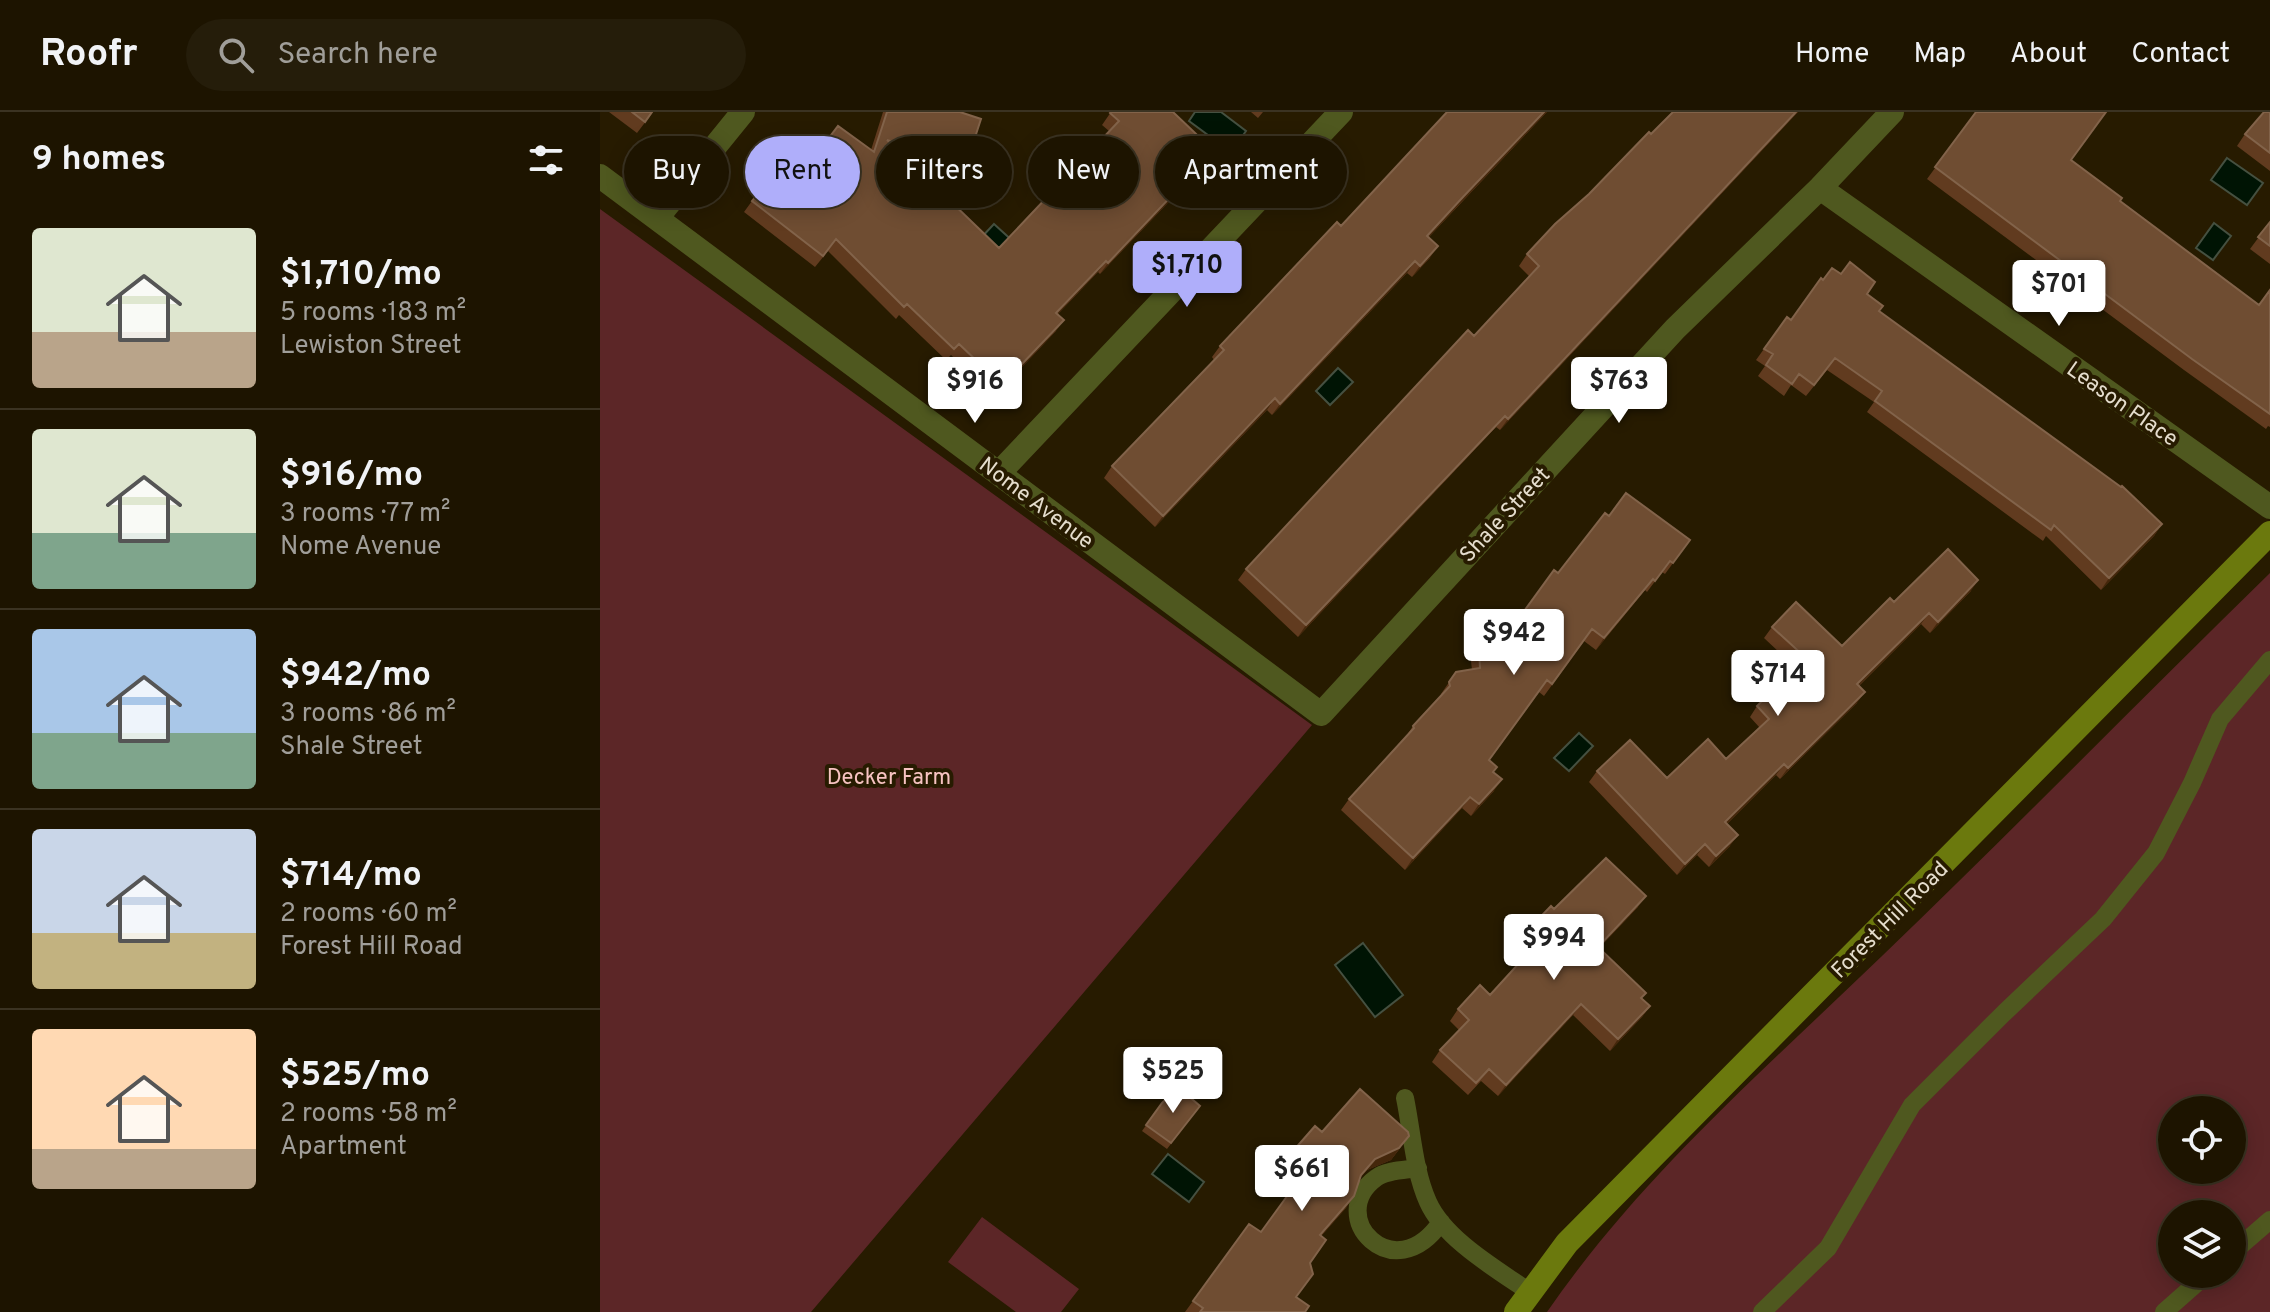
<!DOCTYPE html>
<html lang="en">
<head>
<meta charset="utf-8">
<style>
	body { margin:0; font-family:Overpass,sans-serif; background:#251d0a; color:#f1f3f6; height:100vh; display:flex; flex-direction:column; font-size:30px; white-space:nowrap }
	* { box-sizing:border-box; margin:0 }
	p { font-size:26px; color:#a09e99 }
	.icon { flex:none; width:44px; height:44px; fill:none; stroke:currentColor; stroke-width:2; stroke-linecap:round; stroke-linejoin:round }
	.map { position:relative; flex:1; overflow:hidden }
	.side { display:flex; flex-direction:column; background:#1d1400; width:600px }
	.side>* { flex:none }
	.guide { position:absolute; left:24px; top:24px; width:760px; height:72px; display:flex; gap:16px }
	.buttons { position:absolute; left:1558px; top:984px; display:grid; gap:16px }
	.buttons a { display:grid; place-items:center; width:88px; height:88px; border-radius:50%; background:#1d1400; box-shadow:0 4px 20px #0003,0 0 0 2px #3b3322; font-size:40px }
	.price { position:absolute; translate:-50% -68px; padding:0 18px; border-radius:8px; background:#fff; color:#222; font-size:26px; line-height:52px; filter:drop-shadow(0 2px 4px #0008) }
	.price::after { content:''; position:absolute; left:50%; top:48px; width:24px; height:18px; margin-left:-12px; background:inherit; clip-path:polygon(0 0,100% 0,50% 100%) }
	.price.current { background:#afaefa; color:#111 }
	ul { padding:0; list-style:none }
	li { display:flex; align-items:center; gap:24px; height:200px; padding:0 32px }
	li+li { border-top:2px solid #3b3322 }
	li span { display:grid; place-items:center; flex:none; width:224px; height:160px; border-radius:8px; color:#555 }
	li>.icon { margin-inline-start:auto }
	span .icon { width:96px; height:96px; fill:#fffc; stroke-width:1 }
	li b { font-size:34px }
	h2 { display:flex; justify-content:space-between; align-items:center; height:96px; padding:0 32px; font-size:34px }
	.tag { padding:0 28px; border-radius:36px; background:#1d1400; box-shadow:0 4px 20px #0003,0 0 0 2px #3b3322; font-size:28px; line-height:72px }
	.tag.current { background:#afaefa; color:#111 }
	header { display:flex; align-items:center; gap:48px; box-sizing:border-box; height:112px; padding:0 40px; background:#1d1400; border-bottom:2px solid #3b3322 }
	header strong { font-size:38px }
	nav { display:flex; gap:44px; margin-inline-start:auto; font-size:28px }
	.search { width:560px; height:72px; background:#251d0a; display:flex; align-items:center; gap:20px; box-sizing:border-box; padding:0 28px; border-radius:44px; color:#a09e99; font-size:30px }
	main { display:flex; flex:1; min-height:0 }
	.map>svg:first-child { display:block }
</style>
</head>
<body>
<header>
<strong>Roofr</strong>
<div class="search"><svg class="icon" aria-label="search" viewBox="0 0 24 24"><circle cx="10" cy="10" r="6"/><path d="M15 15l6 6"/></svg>Search here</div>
<nav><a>Home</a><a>Map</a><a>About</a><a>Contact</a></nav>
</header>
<main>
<section class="side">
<h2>9 homes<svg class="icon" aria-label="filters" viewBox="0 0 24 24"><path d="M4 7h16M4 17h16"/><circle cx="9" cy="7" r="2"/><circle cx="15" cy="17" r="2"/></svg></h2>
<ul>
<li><span style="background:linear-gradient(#dfe7d0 65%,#b9a48a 0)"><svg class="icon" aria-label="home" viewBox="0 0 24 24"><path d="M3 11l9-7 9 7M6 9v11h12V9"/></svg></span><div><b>$1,710/mo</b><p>5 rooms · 183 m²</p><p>Lewiston Street</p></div></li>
<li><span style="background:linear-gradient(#dfe7d0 65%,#7fa58c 0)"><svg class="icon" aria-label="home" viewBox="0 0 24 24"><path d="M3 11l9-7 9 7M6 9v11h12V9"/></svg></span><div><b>$916/mo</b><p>3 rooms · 77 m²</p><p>Nome Avenue</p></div></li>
<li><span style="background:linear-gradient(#a9c7e8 65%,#7fa58c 0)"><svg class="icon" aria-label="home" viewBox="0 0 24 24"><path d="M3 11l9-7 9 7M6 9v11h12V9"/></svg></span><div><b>$942/mo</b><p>3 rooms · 86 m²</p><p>Shale Street</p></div></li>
<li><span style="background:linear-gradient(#c9d6e8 65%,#c2b280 0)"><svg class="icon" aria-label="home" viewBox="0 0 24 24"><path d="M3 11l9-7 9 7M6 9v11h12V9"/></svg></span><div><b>$714/mo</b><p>2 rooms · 60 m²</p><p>Forest Hill Road</p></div></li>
<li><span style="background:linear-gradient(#ffd9b3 75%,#b9a48a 0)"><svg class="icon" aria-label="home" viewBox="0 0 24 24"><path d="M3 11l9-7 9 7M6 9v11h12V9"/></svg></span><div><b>$525/mo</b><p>2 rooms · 58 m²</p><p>Apartment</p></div></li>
</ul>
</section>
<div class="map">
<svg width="1670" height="1200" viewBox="0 0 1670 1200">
	<rect width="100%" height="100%" fill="#271b00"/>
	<path fill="#5c2627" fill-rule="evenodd" d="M0,97l712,516 -501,587h-211z
		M1670,461v739h-723c93,-135 217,-242 335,-356 131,-126 258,-256 388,-383zM1572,998h60v60h-60zM1572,1102h60v60h-60z
		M382,1105l97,72 -18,23h-45l-68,-50z"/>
	<path fill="#001404" stroke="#455040" stroke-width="2" d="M595,0h26l25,19 -15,21 -42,-31z
		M1627,46l36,25 -16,22 -36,-25z
		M1614,111l17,13 -18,24 -17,-12z
		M394,112l35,32 -14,16 -36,-32z
		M738,256l15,14 -23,23 -14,-14z
		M979,621l14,13 -24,25 -15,-13z
		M763,831l40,52 -28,22 -40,-52z
		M568,1042l36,28 -15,20 -37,-28z"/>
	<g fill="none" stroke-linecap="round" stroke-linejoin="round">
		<path stroke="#4f581f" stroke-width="18" d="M805,986c7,34 9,73 23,104 17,38 70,68 103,91
			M818,1056c-12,2 -32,2 -42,10 -52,38 18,113 65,44
			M1632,1141l38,-33
			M1162,1200l66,-64 84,-143 92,-92 99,-94 53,-66 36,-70 28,-64 50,-59
			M1564,1200l43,-38"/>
		<path stroke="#4f581f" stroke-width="24" d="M0,64l721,538 354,-385 145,-141 72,-76
			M1220,76l450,319
			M57,106l86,-106
			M399,361l342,-361"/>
		<path stroke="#6b790d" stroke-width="24" d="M916,1200l51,-69 703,-710"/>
	</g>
	<path fill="#613b1f" d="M9,0h44l-16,21z
		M283,0h77l6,53 -8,11 -49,-15 90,87 110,-117 -7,-6 9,-13 95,51 -106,111 -2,-2 -40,42 -2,17 -62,66 -43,-42 -5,5 -47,-45 -3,4 -68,-68 -13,16 -71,-55 8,-11 48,-25 71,-26z
		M651,0h12l-5,6z
		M847,0h100l-119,126 2,20 -18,19 -5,-4 -135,142 -5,-5 -112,117 -51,-49 8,-12 102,-106 -2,-3 8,-11 121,-120z
		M1073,0h125l-298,318 -4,-3 -198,210 -60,-57 8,-11 228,-233 56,-59 -11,-11 8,-12 124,-120z
		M1376,0l95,48 49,41 139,104 11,-15v137l-2,-1 -2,3 -82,-59 -257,-191z
		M1670,0v59l-33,-25 8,-12z
		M1670,110v42l-20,-15z
		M1223,168l44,14 12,17 283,213 -8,12 -53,54 -55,-54 -3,5 -176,-129 7,-10 -47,-32 -21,26 -15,-11 -7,11 -26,-20 7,-10 -9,-6 31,-43 4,3z
		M1009,404l81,24 -25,34 -3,-2 -15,20 -2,-2 -49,60 -12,-9 -40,55 -5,-4 -50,68 5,12v19l-23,25 -9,-8 -57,62 -64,-60 8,-11 56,-61 8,-12 28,-31v-1l15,-22 16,-2 -1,-9 16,-23 6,-1 29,-23z
		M1371,479l-41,42 -9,-9 -62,62 -2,17 -77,76 -4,-4 -49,49 3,22 -21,21 -12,-12 -20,20 -88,-93 8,-11 70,7 59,-19 34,-31 -10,-11 7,-11 39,-38 -32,-30 8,-11 70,19 52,-44z
		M1038,795l-39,41 43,50 8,8 -8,11 -32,34 -37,-36 -75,81 -17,-15 -13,14 -36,-33 8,-12 19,-20 -9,-9 8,-12 32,-14 33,-36 -11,-9 8,-12 34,-29z
		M562,991l38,3 -33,43 -25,-18z
		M722,1020l79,15 -10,13 -24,10 -8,9 -13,29 -25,28 -25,62 9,14h-120l64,-88 12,8 29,-40 -18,-15 8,-11z"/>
	<path fill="#44270b" d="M944,0h3l-92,97 -36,39 8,-12 36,-39z
		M1196,0h2l-298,318 8,-11z
		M287,28l79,25 -8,11 -79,-24z
		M614,39l-8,12 -106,111 8,-11z
		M838,134l-8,12 -18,19 8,-11z
		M506,149l-8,11 -50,52 8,-11z
		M815,149l-8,12 -135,142 8,-11z
		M464,208l-8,11 -62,66 8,-12z
		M675,286l-8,12 -112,117 8,-11z
		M905,304l-9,11 -198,210 8,-12z
		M1562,412l-8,12 -53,54 8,-12z
		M1053,467l-8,11 -49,60 8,-12z
		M1378,468l-7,11 -41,42 8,-11z
		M1329,501l-8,11 -72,71 8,-11z
		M1265,580l-8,11 -77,76 8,-11z
		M1184,652l-8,11 -58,58 7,-11z
		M902,667l-8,12 -23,25 8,-12z
		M870,685l-8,11 -57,62 8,-12z
		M1138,723l-8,11 -21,21 7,-11z
		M1105,732l-8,11 -20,20 8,-11z
		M1046,784l-8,11 -48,51 8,-11z
		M981,892l-8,11 -75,81 8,-11z
		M1050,894l-8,11 -32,34 8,-12z
		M809,1024l-18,24 -24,10 -14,16 22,-27z
		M754,1084l-8,12 -34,39 8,-12z"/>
	<path fill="#6f4d32" stroke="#82634a" stroke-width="2" d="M32,0h20l-7,10z
		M287,0h73l21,7 -15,46 -79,-25 112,108 120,-127 -9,-8 1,-1h62l41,39 -106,112 -2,-2 -50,52 8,7 -62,65 -43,-41 -5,5 -47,-45 -3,3 -68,-68 -13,17 -71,-55 16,-20 3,2 14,-18 15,11 38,-50 36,26z
		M847,0h97l-81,85 -36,39 11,10 -18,20 -5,-5 -135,143 -5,-6 -112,118 -51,-50 112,-116 -4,-4 117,-124 4,4z
		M1073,0h123l-288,307 -3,-3 -199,209 -60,-56 222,-239 6,6 65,-70 -12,-12 28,-30 34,-30 60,-62 2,2z
		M1376,0h130l-35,48 51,38 -2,3 139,104 11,-15v124l-78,-55 -257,-192z
		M1664,0h6v41l-25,-19z
		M1670,110v24l-12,-9z
		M1250,150l25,20 -8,12 16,12 -4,5 242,176 1,-1 40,38 -53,54 -55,-53 -3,5 -176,-129 7,-10 -47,-33 -21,27 -15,-11 -7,10 -26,-19 7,-11 -9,-5 23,-32 4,3 30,-42 2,2 9,-12 9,6z
		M1026,381l64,47 -17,23 -3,-2 -15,20 -2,-2 -49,59 -12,-9 -40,55 -5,-4 -58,80 8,7 -4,5 9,7 -23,25 -9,-7 -57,61 -64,-59 65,-71 -1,-2 37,-40 -1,-4 7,-10 24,-4 -1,-19 8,-11 6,-1 17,-22 12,-1 32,-44 4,3 47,-60 4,3z
		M1348,437l30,31 -40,42 -9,-9 -72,71 8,8 -77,76 -4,-4 -59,58 13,13 -22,21 -11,-12 -20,20 -88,-93 33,-31 37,38 41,-39 18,20 43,-40 -12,-13 49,-48 -34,-31 24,-25 46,44 48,-48 4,4z
		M1006,746l40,38 -48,51 48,46 -5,5 9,8 -32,33 -37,-35 -75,81 -17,-16 -13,14 -36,-33 29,-30 -11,-11 22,-24 10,10 42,-46 -12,-11 31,-32 3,3z
		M578,975l22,19 -29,37 -25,-18 16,-22z
		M760,977l48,43 1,4 -10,12 -24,11 -14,16 -7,21 -34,39 6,5 -16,23 3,11 -17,23 13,9 -4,6h-105l3,-4 -10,-7 56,-77 12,8 37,-51 -18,-15 35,-40 7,6z"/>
	<g text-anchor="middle" stroke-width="8" stroke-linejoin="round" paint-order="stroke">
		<g font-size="22" fill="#e5ddcd" stroke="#271b00">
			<text transform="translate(1523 291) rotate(35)" y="8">Leason Place</text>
			<text transform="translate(437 390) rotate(37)" y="8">Nome Avenue</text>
			<text transform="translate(904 402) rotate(-47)" y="8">Shale Street</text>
			<text transform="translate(1289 807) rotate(-45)" y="8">Forest Hill Road</text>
		</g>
		<g font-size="22" fill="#f7c3c1" stroke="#271b00">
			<text x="289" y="672">Decker Farm</text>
		</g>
	</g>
</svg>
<div class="buttons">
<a><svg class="icon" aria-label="locate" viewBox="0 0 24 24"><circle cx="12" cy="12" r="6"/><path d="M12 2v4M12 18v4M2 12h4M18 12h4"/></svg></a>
<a><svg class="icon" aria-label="layers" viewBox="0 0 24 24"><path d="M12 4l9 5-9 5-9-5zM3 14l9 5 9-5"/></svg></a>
</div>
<b class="price current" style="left:587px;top:197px">$1,710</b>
<b class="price" style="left:1459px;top:216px">$701</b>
<b class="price" style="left:375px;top:313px">$916</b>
<b class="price" style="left:1019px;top:313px">$763</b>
<b class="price" style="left:914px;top:565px">$942</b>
<b class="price" style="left:1178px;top:606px">$714</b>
<b class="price" style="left:954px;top:870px">$994</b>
<b class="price" style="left:573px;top:1003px">$525</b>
<b class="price" style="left:702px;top:1101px">$661</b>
<div class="guide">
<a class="tag">Buy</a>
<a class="tag current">Rent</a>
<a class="tag">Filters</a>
<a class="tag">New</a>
<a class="tag">Apartment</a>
</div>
</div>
</main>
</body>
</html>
